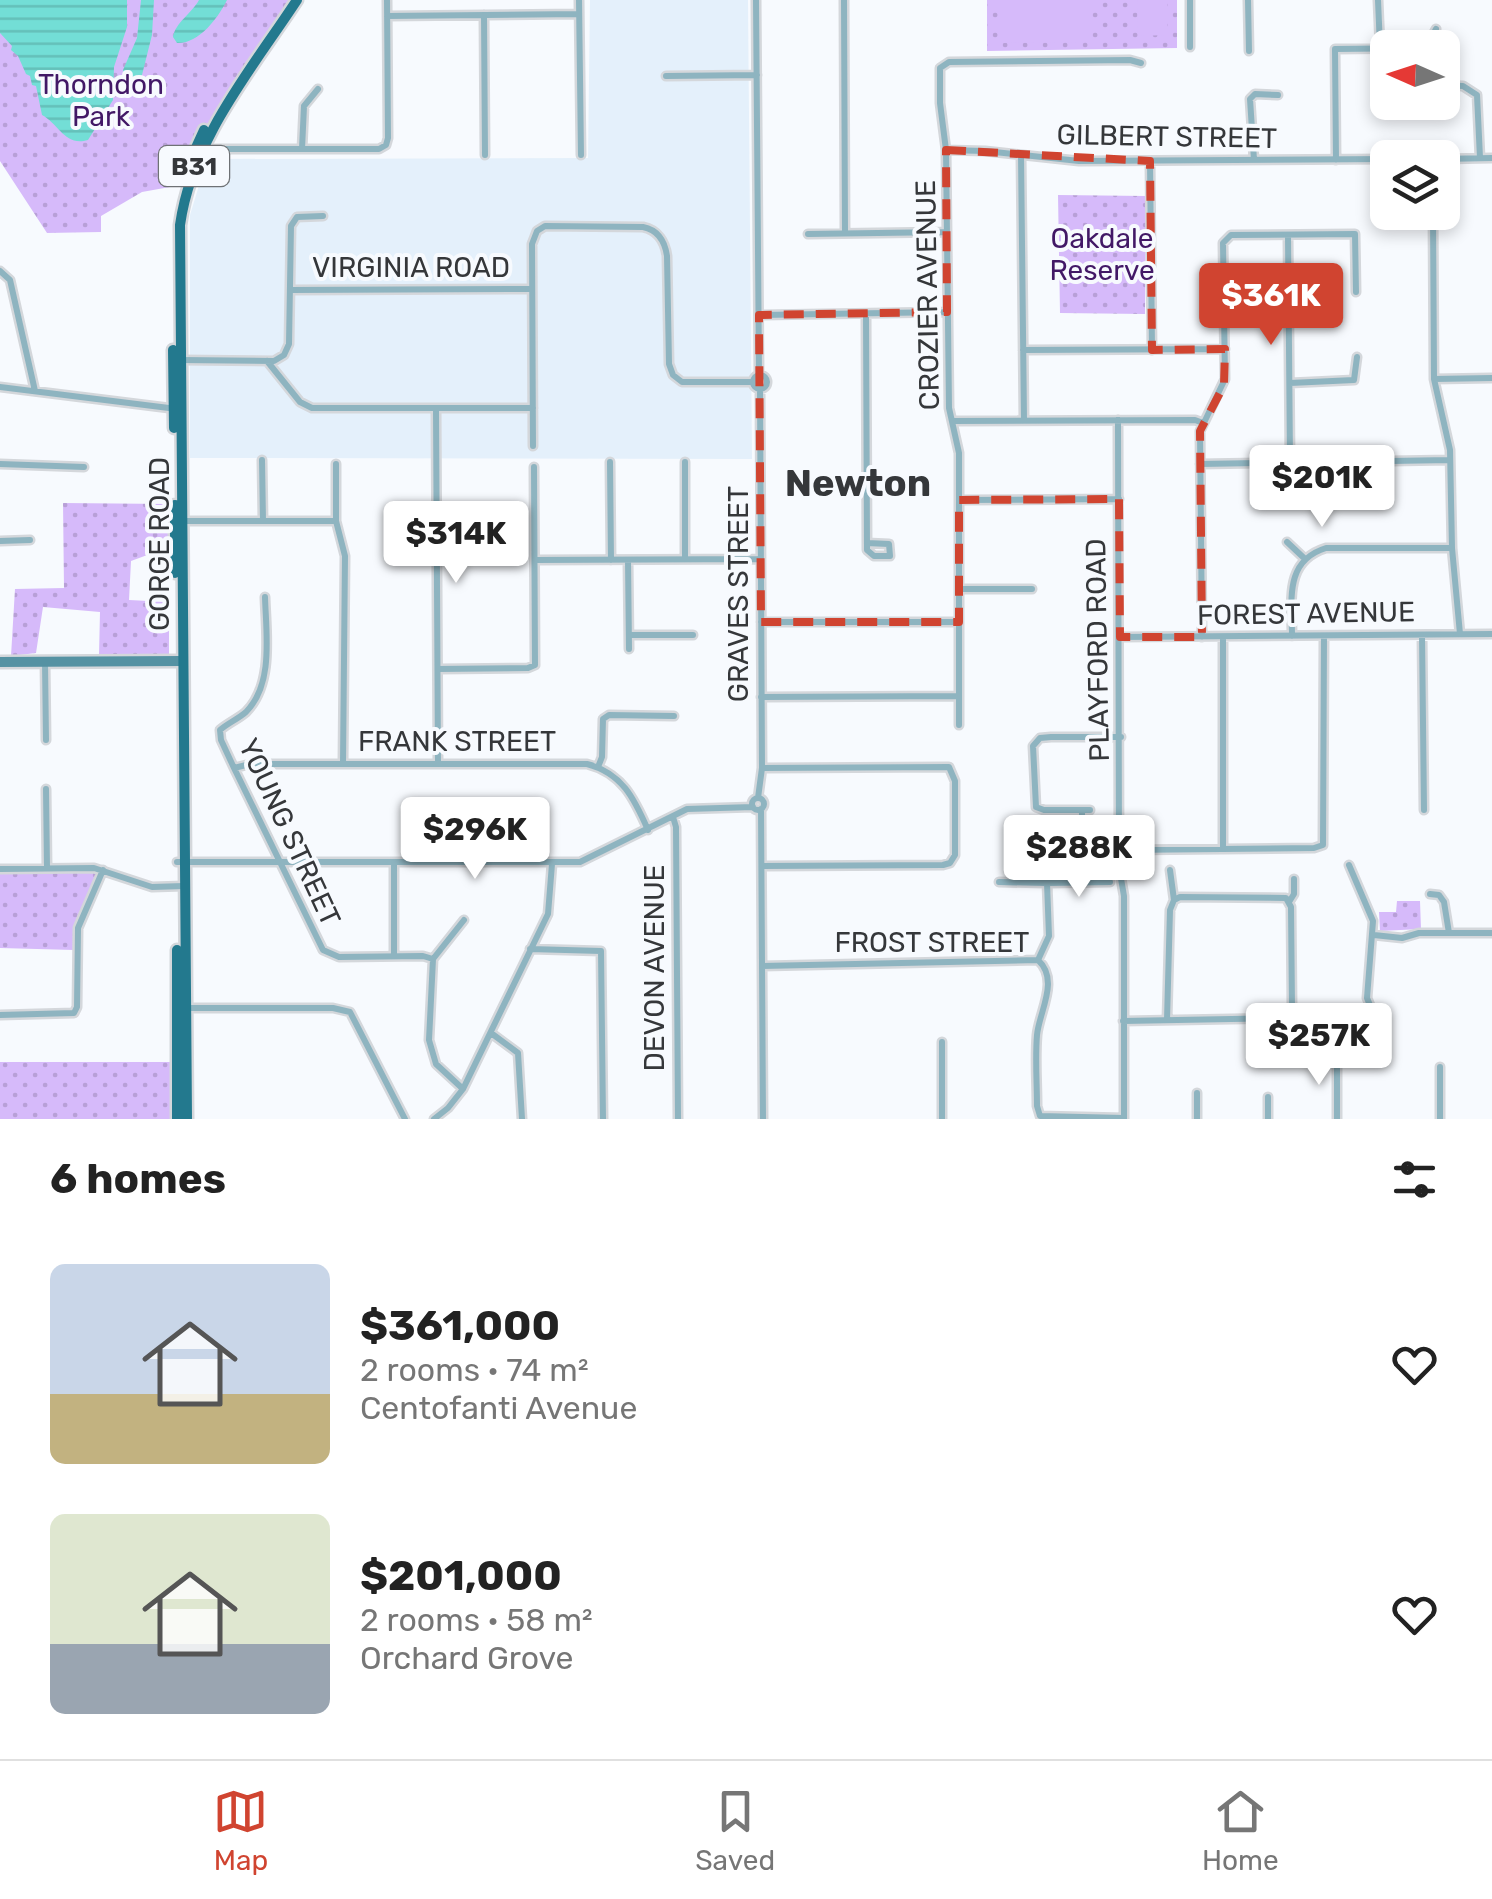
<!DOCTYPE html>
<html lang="en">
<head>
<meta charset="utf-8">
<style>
	body { margin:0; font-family:Rubik,sans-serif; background:#f6f6f6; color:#222; height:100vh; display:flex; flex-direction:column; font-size:38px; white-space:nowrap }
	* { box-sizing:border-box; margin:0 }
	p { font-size:32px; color:#767676 }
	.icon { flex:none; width:55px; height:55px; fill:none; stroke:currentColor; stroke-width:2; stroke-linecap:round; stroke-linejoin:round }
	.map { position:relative; height:1119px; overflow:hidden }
	.sheet { display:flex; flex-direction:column; background:#fff; flex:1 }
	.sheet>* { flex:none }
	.needle { width:65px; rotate:273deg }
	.buttons { position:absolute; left:1370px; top:30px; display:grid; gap:20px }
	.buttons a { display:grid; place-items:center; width:90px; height:90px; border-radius:15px; background:#fff; box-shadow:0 5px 15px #0003; font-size:50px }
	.price { position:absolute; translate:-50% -85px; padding:0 22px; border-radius:10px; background:#fff; color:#222; font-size:32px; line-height:65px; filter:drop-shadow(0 2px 5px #0008) }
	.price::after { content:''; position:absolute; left:50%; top:60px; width:30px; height:22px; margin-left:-15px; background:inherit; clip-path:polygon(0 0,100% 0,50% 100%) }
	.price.selected { background:#d04430; color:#fff }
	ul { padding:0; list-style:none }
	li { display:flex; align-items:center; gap:30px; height:250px; padding:0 50px }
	li span { display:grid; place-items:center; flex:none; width:280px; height:200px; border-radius:15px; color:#555 }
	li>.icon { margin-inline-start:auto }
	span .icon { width:120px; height:120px; fill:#fffc; stroke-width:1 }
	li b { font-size:42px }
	h2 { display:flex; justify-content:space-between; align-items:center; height:120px; padding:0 50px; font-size:42px }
	.tabs { display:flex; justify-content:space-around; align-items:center; height:140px; border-top:2px solid #e0e0e0; background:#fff; font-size:28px; color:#767676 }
	.tabs a { display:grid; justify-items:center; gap:5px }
	.tabs .selected { color:#d04430 }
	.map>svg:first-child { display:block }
</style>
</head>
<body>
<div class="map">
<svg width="1492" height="1119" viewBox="0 0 1492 1119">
	<defs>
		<pattern id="green-dots" width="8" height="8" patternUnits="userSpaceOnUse" patternTransform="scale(2.5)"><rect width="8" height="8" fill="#d6bafa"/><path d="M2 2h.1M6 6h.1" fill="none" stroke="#b8a0d7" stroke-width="1.8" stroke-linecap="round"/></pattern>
		<pattern id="water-rules" width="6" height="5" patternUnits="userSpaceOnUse" patternTransform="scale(2.5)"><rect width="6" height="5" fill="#73ded6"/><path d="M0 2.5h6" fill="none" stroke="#64bfb8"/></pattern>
	</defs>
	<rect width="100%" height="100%" fill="#f7fafe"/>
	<path fill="#e4f0fb" d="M590,0h158l4,459 -562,-1v-243l17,-56 381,-1z"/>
	<path fill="url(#green-dots)" d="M0,0h290l-86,131 -23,54 -39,7 -41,24v16l-54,1 -47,-72z
		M987,0h190v48l-190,3z
		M1058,195l88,1 -1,118 -85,-1z
		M63,503l106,1v43l-38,14 -2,39 40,2v53h-70l1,-43 -57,-5 -7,46 -25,3 4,-67 49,-1z
		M79,870l20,3 -23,52 -2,25 -74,-2v-77z
		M1397,901h23l1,28 -41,2 -1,-19h17z
		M0,1062h174v57h-174z"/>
	<path fill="#d6bafa" d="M998,0h91v42l-91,1z
		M1137,0h30v35l-29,1z"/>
	<path fill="url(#water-rules)" d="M0,0h127v27l-13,40 -1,33 -25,40c-23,7 -29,-16 -46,-25l-6,-29 -4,-1 -2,-9 -4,-2 -8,-18 -7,-6 1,-4 -12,-13z
		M141,0h13l-2,35 -11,44 -10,3 -6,-3 -2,-9 14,-32z
		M199,0h28c-9,18 -28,44 -50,43l-4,-6c2,-14 19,-24 26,-37z"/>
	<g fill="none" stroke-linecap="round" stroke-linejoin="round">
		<g stroke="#d4d7db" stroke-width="11">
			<path id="street" d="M579,0l2,155
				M756,0l3,375
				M844,0l1,233
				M1190,0v47
				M1248,0l1,51
				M1378,0l2,47
				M484,15l1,140
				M387,16l192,-2
				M1426,48l10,-19
				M666,76l91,-1
				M1442,85l21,1 14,9 3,63
				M203,149h176l7,-4 2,-7 -1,-138
				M302,149l2,-43 14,-17
				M946,150l39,1 94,10 309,-2
				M1021,155l3,265
				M1442,159l50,-1
				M1254,160l-4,-61 5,-5 23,1
				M1336,160l-1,-111 91,-1
				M1150,161l2,189
				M1433,212l1,167 16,71 2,98 8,86
				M808,234l139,-2
				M1288,235l2,226
				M0,271l10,9 25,111
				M290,290l242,-1
				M866,314l1,236 7,6h16l-1,-12 -22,-1
				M759,315l188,-3
				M1023,350l202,-1
				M180,360l94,1 10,-6 5,-11 2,-118 6,-9 26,-1
				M267,361l33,41 12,6h221
				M753 382a7 7 0 1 1 14 0a7 7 0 1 1-14 0Z
				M1434,379l58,-1
				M1290,383l64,-3 3,-23
				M0,387l177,22
				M436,409l2,355
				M1118,420l1,447 5,29v223
				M952,421l243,-1 8,3
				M533,446l-1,-202 5,-13 8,-5 98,1c15,3 22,15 24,29l2,108 4,11 9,7h70
				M262,460l1,61
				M610,462l1,98
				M685,462v97
				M0,464l84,3
				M336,464v57l9,35 -2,207
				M1200,464l250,-4
				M959,500l160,-1
				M182,521h154
				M0,541l30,-1
				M1287,542l17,16
				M535,560l225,-1
				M628,560l1,89
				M959,589h73
				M265,597c1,36 9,87 -19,115 -8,7 -18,11 -26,18l1,10 13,28 89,182 16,7 84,-1 10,3
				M761,622h198
				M629,635h64
				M1422,635l2,175
				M1292,636c0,-36 -8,-75 34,-88h126
				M1120,637l372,-3
				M1202,637l-2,-206 25,-52 -2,-136 8,-8 124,-1 1,58
				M45,662l1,78
				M438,669l90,-1 7,-3 -1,-198
				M761,697l198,-1
				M959,725v-272l-10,-45 -3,-258 -6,-47v-35l9,-6 181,-2 11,3
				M598,767l4,-10 1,-38 6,-4 65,1
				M234,768l16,-4h337c35,9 47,34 61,66
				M762,768l187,-1 6,14v74l-5,8 -7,2 -181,1
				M46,789l1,79
				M758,798l4,-30 -2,-379
				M752 804a6 6 0 1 1 12 0a6 6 0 1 1-12 0Z
				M761,809l2,310
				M1090,810h-46l-8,-3 -3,-61 7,-8 11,-1h70
				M673,817l3,10 2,292
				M1082,843v-32
				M1223,849v-212
				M1122,850l192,-2 9,-3 1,-209
				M177,862h403l107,-53 66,-2
				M394,864v92
				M1349,865l24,56 -6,77 7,17
				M0,869l94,-1 58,19 32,-1
				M1170,870l4,30
				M999,882l48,1 2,53 -11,24
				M1047,883l63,-1
				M1430,894l9,1 5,7 5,31
				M1289,902l5,-8v-15
				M1374,935l28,3 17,-5h73
				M530,949l71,2 2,168
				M762,966l276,-6c22,20 1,52 -1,75 -2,24 0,48 0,71l3,10 84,2
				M182,1008h151l17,4 55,107
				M0,1015l74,-2 3,-6 1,-79 25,-58
				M1123,1021l163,-3 6,-10 -1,-101 -5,-9 -106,-1 -6,3 -4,10 -3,110
				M491,1033l27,20 4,66
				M942,1042v77
				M1337,1056v63
				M1440,1067v52
				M463,1089l-27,-25 -7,-24 4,-81 31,-39
				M1197,1093v26
				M1268,1097v22
				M434,1119l14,-11 15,-19 85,-175 4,-50"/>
		</g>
		<g stroke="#d4d7db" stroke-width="15">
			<path id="secondary" d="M0,662l182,-1"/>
		</g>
		<g stroke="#d4d7db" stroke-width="15">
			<path id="primary" d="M188,165l16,-35
				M173,350l1,78
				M175,505v68
				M177,950v169
				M187,1119l-7,-894c12,-86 71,-155 117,-225"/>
		</g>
		<use href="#street" stroke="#8eb4c0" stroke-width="6"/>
		<use href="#secondary" stroke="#5592a3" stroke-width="10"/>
		<use href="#primary" stroke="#23798e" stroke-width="10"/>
	</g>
	<path fill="none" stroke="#d04430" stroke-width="8" stroke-dasharray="20 12" stroke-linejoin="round" d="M946,150l204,11 2,189 73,-1 -1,36 -24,46 2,206h-82l-1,-138 -160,1v122h-198l-2,-307 188,-3z"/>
	<g text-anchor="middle" stroke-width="8" stroke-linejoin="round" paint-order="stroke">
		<rect fill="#f7fafe" stroke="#6f7275" stroke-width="2.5" x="159" y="146" width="70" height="40" rx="8"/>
		<g font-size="25" font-weight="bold" fill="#35373a">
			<text x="194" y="175">B31</text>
		</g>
		<g font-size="28" fill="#421866" stroke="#f7fafe">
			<text x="101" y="94">Thorndon<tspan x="101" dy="32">Park</tspan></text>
			<text x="1102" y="248">Oakdale<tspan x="1102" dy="32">Reserve</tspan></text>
		</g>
		<g font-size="28" fill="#35373a" stroke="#f7fafe">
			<text transform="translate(1167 136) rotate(1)" y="10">GILBERT STREET</text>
			<text x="411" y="277">VIRGINIA ROAD</text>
			<text transform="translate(927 295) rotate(-91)" y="10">CROZIER AVENUE</text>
			<text transform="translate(159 544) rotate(-90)" y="10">GORGE ROAD</text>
			<text transform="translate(738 594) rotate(-90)" y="10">GRAVES STREET</text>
			<text transform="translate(1306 613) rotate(-1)" y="10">FOREST AVENUE</text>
			<text transform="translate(1097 650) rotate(-91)" y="10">PLAYFORD ROAD</text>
			<text x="457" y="751">FRANK STREET</text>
			<text transform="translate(290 832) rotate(65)" y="10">YOUNG STREET</text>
			<text x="932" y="952">FROST STREET</text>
			<text transform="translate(654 968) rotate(-90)" y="10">DEVON AVENUE</text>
		</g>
		<g font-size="38" font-weight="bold" fill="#35373a" stroke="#f7fafe">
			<text x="858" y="496">Newton</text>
		</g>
	</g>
</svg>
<div class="buttons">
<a><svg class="needle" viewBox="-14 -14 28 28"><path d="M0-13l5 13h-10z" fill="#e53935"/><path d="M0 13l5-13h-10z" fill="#767676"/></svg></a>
<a><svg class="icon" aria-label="layers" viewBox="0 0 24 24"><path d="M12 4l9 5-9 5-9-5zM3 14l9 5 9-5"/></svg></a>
</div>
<b class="price selected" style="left:1271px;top:348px">$361K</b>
<b class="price" style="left:1322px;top:530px">$201K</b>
<b class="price" style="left:456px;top:586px">$314K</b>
<b class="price" style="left:475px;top:882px">$296K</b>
<b class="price" style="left:1079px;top:900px">$288K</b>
<b class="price" style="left:1319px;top:1088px">$257K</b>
</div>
<section class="sheet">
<h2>6 homes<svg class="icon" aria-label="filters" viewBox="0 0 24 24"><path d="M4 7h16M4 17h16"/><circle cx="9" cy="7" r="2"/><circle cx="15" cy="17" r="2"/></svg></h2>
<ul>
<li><span style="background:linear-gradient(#c9d6e8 65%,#c2b280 0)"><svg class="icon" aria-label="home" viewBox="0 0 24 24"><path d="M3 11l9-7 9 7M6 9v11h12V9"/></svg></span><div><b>$361,000</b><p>2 rooms · 74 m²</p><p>Centofanti Avenue</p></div><svg class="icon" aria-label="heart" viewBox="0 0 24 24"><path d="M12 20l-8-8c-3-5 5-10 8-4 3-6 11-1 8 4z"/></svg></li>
<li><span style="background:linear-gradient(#dfe7d0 65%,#9aa5b1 0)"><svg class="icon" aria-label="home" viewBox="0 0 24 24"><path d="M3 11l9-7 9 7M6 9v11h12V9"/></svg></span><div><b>$201,000</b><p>2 rooms · 58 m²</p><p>Orchard Grove</p></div><svg class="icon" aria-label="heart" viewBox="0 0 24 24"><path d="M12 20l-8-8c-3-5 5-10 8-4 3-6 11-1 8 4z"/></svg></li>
</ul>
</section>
<nav class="tabs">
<a class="selected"><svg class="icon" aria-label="map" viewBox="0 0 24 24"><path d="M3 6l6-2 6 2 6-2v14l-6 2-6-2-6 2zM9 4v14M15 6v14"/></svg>Map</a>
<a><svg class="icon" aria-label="saved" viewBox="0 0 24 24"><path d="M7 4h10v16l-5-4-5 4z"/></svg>Saved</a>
<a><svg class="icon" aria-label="home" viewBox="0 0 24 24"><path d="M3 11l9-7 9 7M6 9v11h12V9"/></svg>Home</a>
</nav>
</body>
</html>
